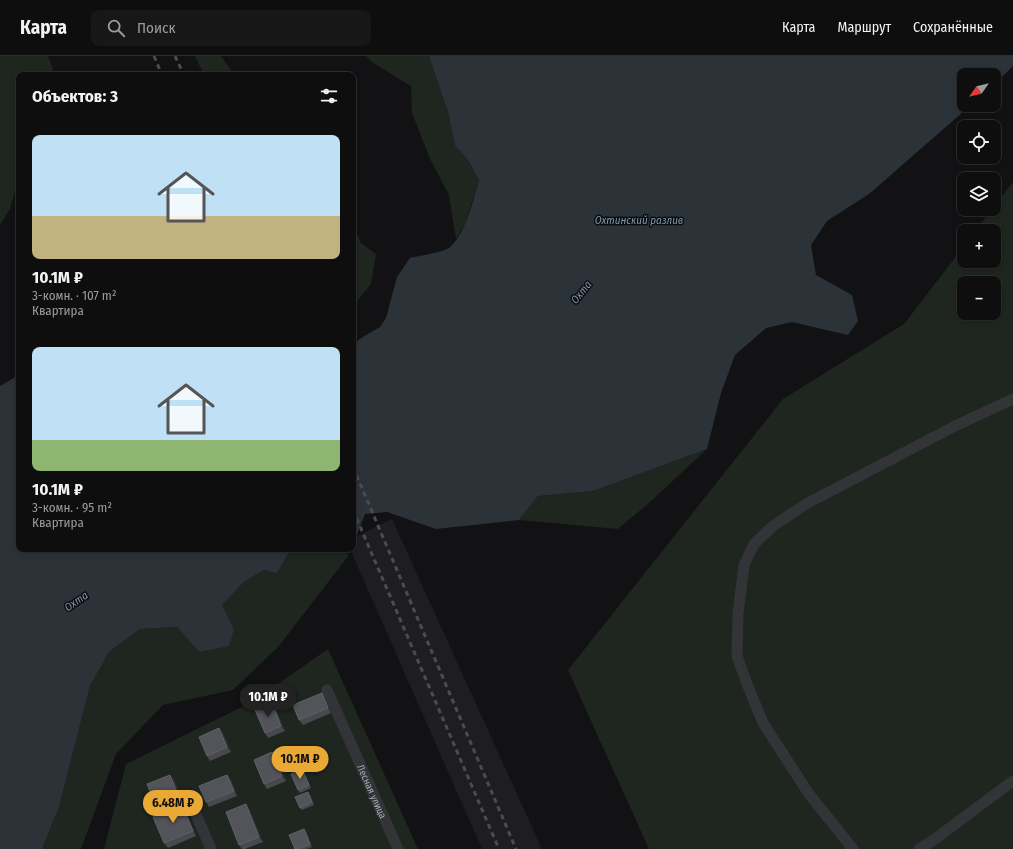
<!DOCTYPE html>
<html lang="ru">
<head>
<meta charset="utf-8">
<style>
	body { margin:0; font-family:"Fira Sans Condensed",sans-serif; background:#171718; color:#f1f3f6; height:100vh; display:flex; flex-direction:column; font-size:15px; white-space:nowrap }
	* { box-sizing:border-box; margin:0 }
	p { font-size:13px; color:#9b9c9e }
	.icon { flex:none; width:22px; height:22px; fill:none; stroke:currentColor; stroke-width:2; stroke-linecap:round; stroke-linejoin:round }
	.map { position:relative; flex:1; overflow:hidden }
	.side { position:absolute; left:16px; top:16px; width:340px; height:480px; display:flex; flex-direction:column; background:#0e0e0f; border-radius:8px; box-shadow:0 2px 6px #0003,0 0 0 1px #2e2e2f }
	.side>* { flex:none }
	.needle { width:26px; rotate:236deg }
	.buttons { position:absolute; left:957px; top:12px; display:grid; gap:8px }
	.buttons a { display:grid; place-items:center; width:44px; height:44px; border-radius:8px; background:#0e0e0f; box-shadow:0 2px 6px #0003,0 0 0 1px #2e2e2f; font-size:20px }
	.price { position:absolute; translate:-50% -34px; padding:0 9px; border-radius:14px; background:#e9a934; color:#111; font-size:13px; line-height:26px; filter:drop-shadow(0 1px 2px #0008) }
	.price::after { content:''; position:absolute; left:50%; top:24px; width:12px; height:9px; margin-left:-6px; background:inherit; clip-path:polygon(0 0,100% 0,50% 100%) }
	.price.selected { background:#222; color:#fff }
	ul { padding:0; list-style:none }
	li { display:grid; align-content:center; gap:8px; height:212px; padding:0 16px }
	li span { display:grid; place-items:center; height:124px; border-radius:8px; color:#555 }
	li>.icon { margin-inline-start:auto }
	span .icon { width:72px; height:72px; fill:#fffc; stroke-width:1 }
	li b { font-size:17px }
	h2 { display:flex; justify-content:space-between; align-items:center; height:48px; padding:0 16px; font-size:17px }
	header { display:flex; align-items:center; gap:24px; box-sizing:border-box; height:56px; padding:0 20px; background:#0e0e0f; border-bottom:1px solid #2e2e2f }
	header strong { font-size:19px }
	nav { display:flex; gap:22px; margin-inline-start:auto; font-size:14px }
	.search { width:280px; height:36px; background:#171718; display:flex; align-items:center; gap:10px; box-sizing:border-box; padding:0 14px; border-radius:8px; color:#9b9c9e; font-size:15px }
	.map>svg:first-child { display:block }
</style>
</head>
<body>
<header>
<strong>Карта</strong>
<div class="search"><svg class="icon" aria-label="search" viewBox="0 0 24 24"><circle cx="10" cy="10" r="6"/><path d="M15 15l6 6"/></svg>Поиск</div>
<nav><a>Карта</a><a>Маршрут</a><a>Сохранённые</a></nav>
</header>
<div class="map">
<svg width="1013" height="793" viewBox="0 0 1013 793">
	<rect width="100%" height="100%" fill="#121214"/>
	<path fill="#1e1e20" d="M392,463l150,330h-60l-132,-300h3v-11z"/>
	<path fill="#1e261f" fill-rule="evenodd" d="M0,0h48l7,19h-36v103l-9,31 -10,16z
		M195,0h26l13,19h-30z
		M366,0h63l19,56 7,34 13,14 11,20 -14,44 -9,15 -7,-44 -19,-36 -18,-46 -1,-27 -38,-23z
		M1013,126v667h-364l-81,-179 215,-271 121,-75 60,-78v15h30v-30h-19l17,-22h2v-2zM964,227h30v30h-30z
		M353,167l8,20 15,11 -5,30 -18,22z
		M707,393l-58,54 -31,26 -99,-9 19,-24 55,-5z
		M292,493h47l10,6 -70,91 -46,44 -70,15 -47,49 -35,95h-39l17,-42 31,-121 19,-34 31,-23 37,-2 22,25 35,-23 -12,-24 23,-24 19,-11 13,2 12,-20z
		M328,593l90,200h-314l22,-85 126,-62z"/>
	<path fill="#2b3339" d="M429,0h584v10l-19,19v-10h-30v30h7l-102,89 -42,27 -16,24 5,30 36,20 6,26 -10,14 -56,-13 -26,6 -31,27 -14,38 -14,56 -114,42 -55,5 -19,24 -83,9 -49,-17 -22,2 -12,31v-189l5,-16 22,-13 6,-9 11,-41 13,-19c8,-2 34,-6 39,-10 17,-14 24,-48 30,-68l-11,-20 -13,-14 -7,-34z
		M19,319v174h273l-3,3 -12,21 -13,-3 -19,11 -23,24 12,24 -5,17 -30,6 -22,-25 -37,2 -31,23 -19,34 -31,121 -17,42h-42v-463z"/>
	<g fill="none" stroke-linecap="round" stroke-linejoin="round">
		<g stroke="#333438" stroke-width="11">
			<path id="s1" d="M327,634l71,159"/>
			<path d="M191,747l20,46"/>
			<path d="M853,793l-44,-55 -46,-71 -16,-39 -10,-28 1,-43 6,-48 10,-21 19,-18 33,-22 149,-78 58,-27"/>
			<path d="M919,793l16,-10 78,-58"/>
		</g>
		<path stroke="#4a4c51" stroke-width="3" stroke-dasharray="5 4" stroke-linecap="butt" d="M154,0l8,19
			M175,0l9,19
			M353,411l163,382
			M353,454l146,339"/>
	</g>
	<path fill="#48494e" d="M325,643l6,14 -28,12 -4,-5z
		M272,647l3,5 10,23 -17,7 -3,-5z
		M223,677l8,19 -21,9 -3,-5z
		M272,696l4,5 10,24 -19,8 -3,-5z
		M304,716l7,16 -11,5 -2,-3z
		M170,719l4,5 8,20 -23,9 -4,-5z
		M227,719l4,5 6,16 -28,11 -3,-5z
		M310,739l4,10 -12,5 -2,-2z
		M182,749l3,5 11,26 -28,12 -4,-5z
		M249,753l14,33 -18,7h-3l-3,-4z
		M304,773l2,2 6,16 -6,2h-11z"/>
	<path fill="#2e2f32" d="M322,637l3,6 6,14 -3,-5z
		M272,647l3,5 10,23 -4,-5z
		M219,672l4,5 8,19 -4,-5z
		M272,696l4,5 10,24 -4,-5z
		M302,713l2,3 7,16 -2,-3z
		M170,719l4,5 8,20 -4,-5z
		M227,719l4,5 6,16 -3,-5z
		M246,748l3,5 14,33 -4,-5z
		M182,749l3,5 11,26 -3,-5z
		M304,773l2,2 6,16 -2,-3z"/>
	<path fill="#525459" stroke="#5f6167" d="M322,637l6,15 -29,12 -6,-15z
		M272,647l9,23 -16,7 -10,-23z
		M219,672l8,19 -20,9 -8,-19z
		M272,696l10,24 -18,8 -10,-24z
		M302,713l7,16 -11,5 -7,-16z
		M170,719l8,20 -23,9 -8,-20z
		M227,719l7,16 -28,11 -7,-16z
		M308,736l4,10 -12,6 -5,-11z
		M246,748l13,33 -20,8 -13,-33z
		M182,749l11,26 -29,12 -11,-26z
		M304,773l6,15 -12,5h-3l-6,-14z"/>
	<g text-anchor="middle" stroke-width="3" stroke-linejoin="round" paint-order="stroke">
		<g font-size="10" fill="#a4a9b4" stroke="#0d0d0e">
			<text dy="4" stroke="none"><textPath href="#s1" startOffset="111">Лесная улица</textPath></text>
		</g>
		<g font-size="11" font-style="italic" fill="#7c97ae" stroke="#0d0d0e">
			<text x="639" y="168">Охтинский разлив</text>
			<text transform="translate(581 236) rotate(-51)" y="4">Охта</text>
			<text transform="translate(76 545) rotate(-35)" y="4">Охта</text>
		</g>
	</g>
</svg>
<div class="buttons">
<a><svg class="needle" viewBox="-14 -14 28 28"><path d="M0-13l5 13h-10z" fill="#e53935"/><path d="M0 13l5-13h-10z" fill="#9b9c9e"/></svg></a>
<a><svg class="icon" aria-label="locate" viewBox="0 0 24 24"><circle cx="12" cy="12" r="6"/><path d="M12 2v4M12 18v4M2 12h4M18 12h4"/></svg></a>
<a><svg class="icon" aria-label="layers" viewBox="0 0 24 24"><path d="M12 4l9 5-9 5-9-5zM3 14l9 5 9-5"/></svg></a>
<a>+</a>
<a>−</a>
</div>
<b class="price selected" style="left:268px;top:662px">10.1M ₽</b>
<b class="price" style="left:300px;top:724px">10.1M ₽</b>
<b class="price" style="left:173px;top:768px">6.48M ₽</b>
<section class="side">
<h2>Объектов: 3<svg class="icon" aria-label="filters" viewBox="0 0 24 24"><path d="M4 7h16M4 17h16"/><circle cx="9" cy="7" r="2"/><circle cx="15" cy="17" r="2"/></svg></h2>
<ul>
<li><span style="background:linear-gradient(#bfe0f5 65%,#c2b280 0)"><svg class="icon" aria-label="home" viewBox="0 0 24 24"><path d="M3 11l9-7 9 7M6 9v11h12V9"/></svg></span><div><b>10.1M ₽</b><p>3-комн. · 107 m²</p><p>Квартира</p></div></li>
<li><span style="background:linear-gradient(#bfe0f5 75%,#8fb573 0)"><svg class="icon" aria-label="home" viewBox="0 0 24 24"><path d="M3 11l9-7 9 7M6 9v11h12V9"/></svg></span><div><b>10.1M ₽</b><p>3-комн. · 95 m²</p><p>Квартира</p></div></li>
</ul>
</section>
</div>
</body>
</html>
